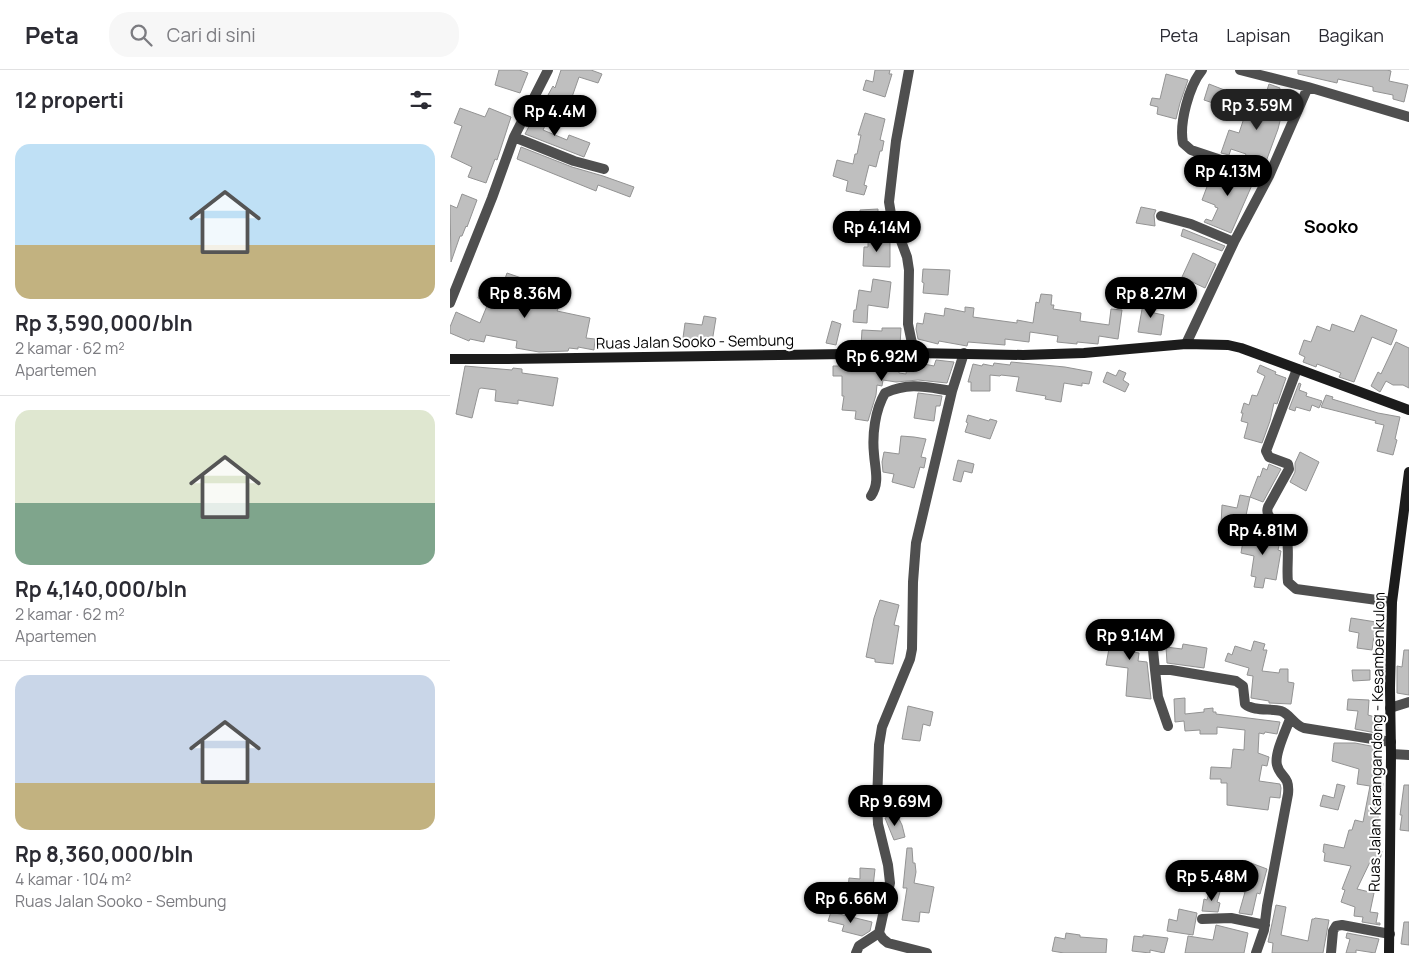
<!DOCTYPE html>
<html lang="id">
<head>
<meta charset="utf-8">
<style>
	body { margin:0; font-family:Manrope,sans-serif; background:#f7f7f7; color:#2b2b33; height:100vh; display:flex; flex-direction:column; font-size:19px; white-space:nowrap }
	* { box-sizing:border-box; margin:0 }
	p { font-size:16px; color:#7c7c81 }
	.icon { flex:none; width:28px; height:28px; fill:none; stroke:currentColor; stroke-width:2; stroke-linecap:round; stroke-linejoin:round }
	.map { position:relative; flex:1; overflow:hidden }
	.side { display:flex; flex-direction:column; background:#fff; width:450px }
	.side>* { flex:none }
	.price { position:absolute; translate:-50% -42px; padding:0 11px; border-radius:18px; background:#000; color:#fff; font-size:16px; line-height:32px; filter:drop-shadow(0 1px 2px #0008) }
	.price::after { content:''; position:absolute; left:50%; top:30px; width:15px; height:11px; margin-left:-8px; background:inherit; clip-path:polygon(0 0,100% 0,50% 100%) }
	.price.on { background:#222; color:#fff }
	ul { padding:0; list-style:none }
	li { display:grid; align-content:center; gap:10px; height:265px; padding:0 15px }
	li+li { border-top:1px solid #e1e1e2 }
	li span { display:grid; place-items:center; height:155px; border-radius:15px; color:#555 }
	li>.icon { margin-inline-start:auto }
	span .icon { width:90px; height:90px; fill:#fffc; stroke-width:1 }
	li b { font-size:21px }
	h2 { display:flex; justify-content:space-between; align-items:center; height:60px; padding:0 15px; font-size:21px }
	header { display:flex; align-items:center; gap:30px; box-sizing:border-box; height:70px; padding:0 25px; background:#fff; border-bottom:1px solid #e1e1e2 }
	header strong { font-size:24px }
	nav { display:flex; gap:28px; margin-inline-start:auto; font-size:18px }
	.search { width:350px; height:45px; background:#f7f7f7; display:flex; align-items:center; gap:12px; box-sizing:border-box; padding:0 18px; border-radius:20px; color:#7c7c81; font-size:19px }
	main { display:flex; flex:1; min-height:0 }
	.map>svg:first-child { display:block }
</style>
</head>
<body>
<header>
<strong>Peta</strong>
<div class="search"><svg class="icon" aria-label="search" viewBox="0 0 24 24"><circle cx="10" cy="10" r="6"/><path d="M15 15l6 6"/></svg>Cari di sini</div>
<nav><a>Peta</a><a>Lapisan</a><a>Bagikan</a></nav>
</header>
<main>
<section class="side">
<h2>12 properti<svg class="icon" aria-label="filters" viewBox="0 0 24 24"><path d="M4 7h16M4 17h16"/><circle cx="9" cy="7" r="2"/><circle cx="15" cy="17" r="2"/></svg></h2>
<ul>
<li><span style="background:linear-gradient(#bfe0f5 65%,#c2b280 0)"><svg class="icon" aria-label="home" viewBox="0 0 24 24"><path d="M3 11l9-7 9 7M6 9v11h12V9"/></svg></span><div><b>Rp 3,590,000/bln</b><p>2 kamar · 62 m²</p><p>Apartemen</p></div></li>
<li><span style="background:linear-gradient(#dfe7d0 60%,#7fa58c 0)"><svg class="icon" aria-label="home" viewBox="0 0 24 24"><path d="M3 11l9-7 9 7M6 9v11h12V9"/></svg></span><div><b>Rp 4,140,000/bln</b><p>2 kamar · 62 m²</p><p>Apartemen</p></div></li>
<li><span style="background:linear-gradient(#c9d6e8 70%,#c2b280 0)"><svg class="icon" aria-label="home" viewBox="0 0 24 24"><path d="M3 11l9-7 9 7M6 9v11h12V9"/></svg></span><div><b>Rp 8,360,000/bln</b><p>4 kamar · 104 m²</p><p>Ruas Jalan Sooko - Sembung</p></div></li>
</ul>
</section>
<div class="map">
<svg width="959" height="883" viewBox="0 0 959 883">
	<rect width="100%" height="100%" fill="#fff"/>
	<path fill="#bfbfbf" stroke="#939393" d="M49,0h20l9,3 -8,20 -25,-8z
		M111,0h30l11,4 -4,9 -19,-6 -7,20 4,2 -7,12 -7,-4 2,-3 -16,-9 5,-9 2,2z
		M425,0h15l-1,4h3l-7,23 -22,-7 3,-10 7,2z
		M848,0h89l4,1 -2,10 19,4 -4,17 -11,-3v-4l-20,-4v-4l-35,-8 -1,4 -39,-9z
		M716,4l22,6 -8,23 -4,16 -19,-5 1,-7 -8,-2 2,-7 8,1z
		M759,14l18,7 -5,15 -18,-6z
		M819,14l11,4 -3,11 4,1 -3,11 4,2 -4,16 -14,38 -21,-7 3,-6 -15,-5 -2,6 -8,-2 8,-23 10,3 5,-15 13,3z
		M10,38l25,9 4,-9 22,9 -14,43 -2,-1 -9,24 -18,-6 4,-10 -21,-10 11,-31 -8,-3z
		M87,41l12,6 -6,13 24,10 2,-5 21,8 -6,14 -59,-23z
		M415,43l20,6 -5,21 4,1 -2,10h-2l-4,16 -7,-2 -5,20 3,1 -3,9 -18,-4 2,-10 -15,-5 4,-16 16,4 2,-10h2l4,-19h-3z
		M71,77l51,20 31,9 31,11 -4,10 -32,-12 -2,6 -79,-32z
		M766,96l43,14 -3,6 -4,-1 -21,48 -27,-11 2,-3 6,2 6,-13 -3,-1v-2l-13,-5 6,-16h2z
		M12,124l15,6 -10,27 -1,-1 -4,10h-2l-9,26 -1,-57 7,3z
		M691,137l15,3 -2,5 1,11 -19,-3z
		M428,139v9l-18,1v-9z
		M733,159l42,17 -3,5 -41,-15z
		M418,168l22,1v28l-27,-1 1,-19h4z
		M743,183l23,11 -11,24 -23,-11z
		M473,199l27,1 -2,25 -25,-2 1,-10 -2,-1z
		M57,203l49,17 -5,14 8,2 -2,5 33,7 -4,20 9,1 -1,11 -16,-3v2l-9,-1 -1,3 -29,1 -23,-4 1,-7 -31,-6 -2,7 -14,-3 -1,2 -19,-8v-6l6,-15 24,11 9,-22 -11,-3 3,-11 19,6z
		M423,209l18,3 -3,26 -20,-3 -1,18 -14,-1 1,-12h2l3,-20 12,2z
		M669,218l9,1 -3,17 -9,-1z
		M591,224l11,1 -1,10h3l-1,4 28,4 -1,8 29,4 2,-16 11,1 -4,29 -19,-3 -1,8 -21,-2v2l-20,-2 1,-6 -28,-4 -1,10 -24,-3v6l-37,-3 -1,4 -28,-5 -1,3 -20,-5 -2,-10 1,-6 6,1 2,-11 19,3 1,-8 20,4v-5l9,1 -1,9 44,6v-3l16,3 3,-21 3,1z
		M694,228l12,1 -2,14 10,2 -3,20 -23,-3z
		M911,245l36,15 -6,15 -19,-8 -18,45 -15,-5 2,-4 -24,-9 -1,3 -13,-5 2,-5 -6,-3 5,-14 7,2 6,-16 13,5 2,-7 22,8z
		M254,246l12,2 -4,24 -29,-4 2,-15 17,2z
		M382,251l9,3 -5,21 -10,-2z
		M432,258h19l-1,18h-39l1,-16 20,1z
		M946,272l13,6v40l-6,-3h-10l-7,-4 -6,11 -9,-6 7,-14 3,2z
		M486,290l18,2 -7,21 -29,-3 -22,2 -13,-2 -1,6 -5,-1 -1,10 -8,26 -13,-2 1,-8 -14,-1 2,-14h-2v-20h-9v-10h27v-1l39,2v6l7,1 1,-9 11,2 1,-4 15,3z
		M561,292l54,5 27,5 -3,12 -7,-1v3l-18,-3 -3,19 -16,-3 1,-3 -30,-5 3,-14 -18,-2 -1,1 -10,-1v16h-19v-9h-3l5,-18 9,2 1,-2 10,2 1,-3 16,2z
		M810,295l16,7 -1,2 11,4 -9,26 -3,-1 -4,18 -8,22 -18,-5 4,-15 -7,-2 2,-8h-2l3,-10 5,2 3,-10 5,1 8,-20 -8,-4z
		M15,296l47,4 1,-2 9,1v4l36,5 -5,28 -35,-6v4l-23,-3 1,-11 -15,-2 -2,1 -7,29 -16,-4z
		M669,300l7,3 -3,7 6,4 -4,8 -22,-10 4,-10 9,4z
		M849,313l2,1 -2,6 8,3 -1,3 16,5 -3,7 -7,-3 -2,6 -14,-4 -1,4 -6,-2z
		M468,323l24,3 -2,10h-4l-2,15 -20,-3z
		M876,325l7,2 -1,2 46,14 22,4 -5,22 2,1 -4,15 -16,-4 7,-26 -9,-2 1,-2 -55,-14z
		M518,345l21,6 1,-2 7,2 -7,18 -25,-7 3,-9 -2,-1z
		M451,366l13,1 12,2 -5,18 5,1 -2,10 -4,-1 -6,21 -22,-6 2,-8 -11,-2 -1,-10 2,-10 15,2z
		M850,382l19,10 -13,29 -16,-9 5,-10v-9z
		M508,390l16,4 -2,9 -8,-2 -3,11 -8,-2z
		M819,394l12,5 -18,33 -13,-5 8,-21 2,1 3,-9 4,2z
		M790,425l10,2 -5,23 2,1 -2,8 -24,-4 1,-20 15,3z
		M812,459l15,4 3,8 -2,9 3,1 -5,29 -11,-2 -2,10 -9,-1 2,-10 -5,-1 3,-20 -13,-3 3,-18 17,3z
		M430,530l19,5 -5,20 5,1 -6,38 -18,-2v-3l-9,-2 8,-39z
		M901,548l25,4 -4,28 -15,-2 2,-15 -10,-2z
		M668,551l20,3 -5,28 6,1 -1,8 9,1 4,37 -25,-3 2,-28 -22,-3 4,-22 3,1z
		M804,571l11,3 -2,6h4l-5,21 17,2 1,-4h8v13l6,1 -3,21 -22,-1v-2l-18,-3 2,-22 -6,-1 2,-7 -24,-7 3,-8 4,2 3,-9 16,5z
		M733,574l24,4 -3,20 -37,-5 -1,-16 16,2z
		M954,580h5v45l-12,-2v-27l5,1z
		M902,600h18v10l-17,1z
		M735,628v16l19,-2v-3l9,-1v4h3v2l64,8 -3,12 -12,-2 -1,2 -5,-1 -1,20 11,4 -2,9 -5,-1 -3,16 21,3 1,4 -1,10 -10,-1 -2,13 -41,-5v-22h-6v-4h-11l1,-12 20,1 2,-19 11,1 1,-20 -28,-3v7h-17v-4l-15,1 -1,-10 -9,1 -1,-23z
		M898,629l21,1 -1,15 14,4 -6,14 -21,-4 3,-18 -11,-1z
		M458,636l25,6 -3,14 -7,-2 -3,17 -18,-2z
		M884,673h21l21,4v15l-2,10 2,1 -1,8 8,2 -6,42h4l-1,9 -4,-1 -5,16 11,2 -3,13 -9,-2 -13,27 17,4 -4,19 8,1 -2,10h4v2l-18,-3 1,-5 -9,-1 1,-9 -14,-5 4,-12 -3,-1 9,-23 -27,-5 1,-8 -2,-1 1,-8 20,4 5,-18h3l3,-10 8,2 7,-36 -13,-2 2,-15 -27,-8z
		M887,714l8,2 -7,24 -18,-4 3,-11 11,3z
		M954,715h5v46l-9,-1 2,-15h-2z
		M446,743l6,12 3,12 -11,3 -9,-22z
		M457,778h5l1,15h2l1,9 -2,11 20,4 -5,26 -9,-1 -1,10 -17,-2 5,-32h-4z
		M785,792l15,5 1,-4 16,6 -7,25 -3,-1 -5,22 -13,-2 6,-21 -9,-2 2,-7 -10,-3z
		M410,798l15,1 -2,18h-3l-2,19 -15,-2v-4h-12v-9h7l1,-13 11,1z
		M760,819l10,3 -3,10 3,1 -2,9 -16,-1 2,-12 3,1z
		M826,835l10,2 -5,28 27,6 4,-22h2l1,-1 14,2 -6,33h-51l1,-10 -5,-1z
		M729,839l18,4 -4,22 -26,-4 2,-12 8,2z
		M381,842l41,10 -2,9 -8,5 -20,-5 2,-6 -16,-4z
		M954,852h5v23l-8,-1z
		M766,855l32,8 -4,20h-59l3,-17 25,4z
		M616,863l14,2v2l27,2 -1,14h-42l-12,-2 3,-14 10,2z
		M897,863l32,6 -4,14 -19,-3v3h-10l4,-14 -4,-1z
		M693,865l25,3 -4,15 -14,-3v3l-18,-2 2,-15 9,1z"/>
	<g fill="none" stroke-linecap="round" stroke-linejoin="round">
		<path stroke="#4f4f4f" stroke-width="10" d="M459,0l-13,71 -7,61 2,12 16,43 2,13 -1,54 6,29
			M752,0c-13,16 -23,53 -19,73l8,7 78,26
			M790,0l68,17
			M64,67l60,24 30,8
			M711,146l30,8 43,18
			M0,233l42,-105 22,-61 34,-67
			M736,274l48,-102 35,-66 39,-89 101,30
			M847,299l-31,82 3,6 19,7 1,5 -21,38c-4,12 11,14 16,24 7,14 2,36 4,51l8,7 96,13
			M421,426c9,-13 4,-27 3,-42 -2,-19 1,-44 11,-61 25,-11 40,-6 67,-2
			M701,560l4,40h16l65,11 7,5 2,18c9,8 25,4 36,7 9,3 13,14 23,17l87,14
			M705,600l3,27 10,29
			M940,638l19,-6
			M941,684l18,1
			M752,849l29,-1 34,7
			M406,883l3,-7 20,-13
			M477,883l-39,-10 -5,-4 -4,-6 11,-50 -2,-18 -10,-41 -1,-21 2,-58 3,-18 28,-68 2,-10 1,-67 3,-39 36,-152 12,-38
			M806,883l8,-23 3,-24 21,-112c2,-19 -8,-16 -11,-29 -3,-11 9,-35 13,-46
			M881,883l2,-22 3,-5 6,-1 48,9"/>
		<path stroke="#1c1c1c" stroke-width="10" d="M0,289h53l411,-6 109,2 61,-2 102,-9 42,1 13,3 168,62
			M939,883l2,-199 -1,-66 2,-86 17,-130"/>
	</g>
	<g text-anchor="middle" stroke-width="4" stroke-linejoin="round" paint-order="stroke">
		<g font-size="15" fill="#000" stroke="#fff">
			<text transform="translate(245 272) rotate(-1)" y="5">Ruas Jalan Sooko - Sembung</text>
			<text transform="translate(927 672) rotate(-89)" y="5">Ruas Jalan Karangandong - Kesambenkulon</text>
		</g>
		<g font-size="18" font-weight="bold" fill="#000" stroke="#fff">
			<text x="881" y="163">Sooko</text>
		</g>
	</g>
</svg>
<b class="price on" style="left:807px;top:61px">Rp 3.59M</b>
<b class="price" style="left:105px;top:67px">Rp 4.4M</b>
<b class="price" style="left:778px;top:127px">Rp 4.13M</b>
<b class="price" style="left:427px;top:183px">Rp 4.14M</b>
<b class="price" style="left:75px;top:249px">Rp 8.36M</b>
<b class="price" style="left:701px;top:249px">Rp 8.27M</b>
<b class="price" style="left:432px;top:312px">Rp 6.92M</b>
<b class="price" style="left:813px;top:486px">Rp 4.81M</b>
<b class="price" style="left:680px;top:591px">Rp 9.14M</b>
<b class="price" style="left:445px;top:757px">Rp 9.69M</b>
<b class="price" style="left:762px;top:832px">Rp 5.48M</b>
<b class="price" style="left:401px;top:854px">Rp 6.66M</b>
</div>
</main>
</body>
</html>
